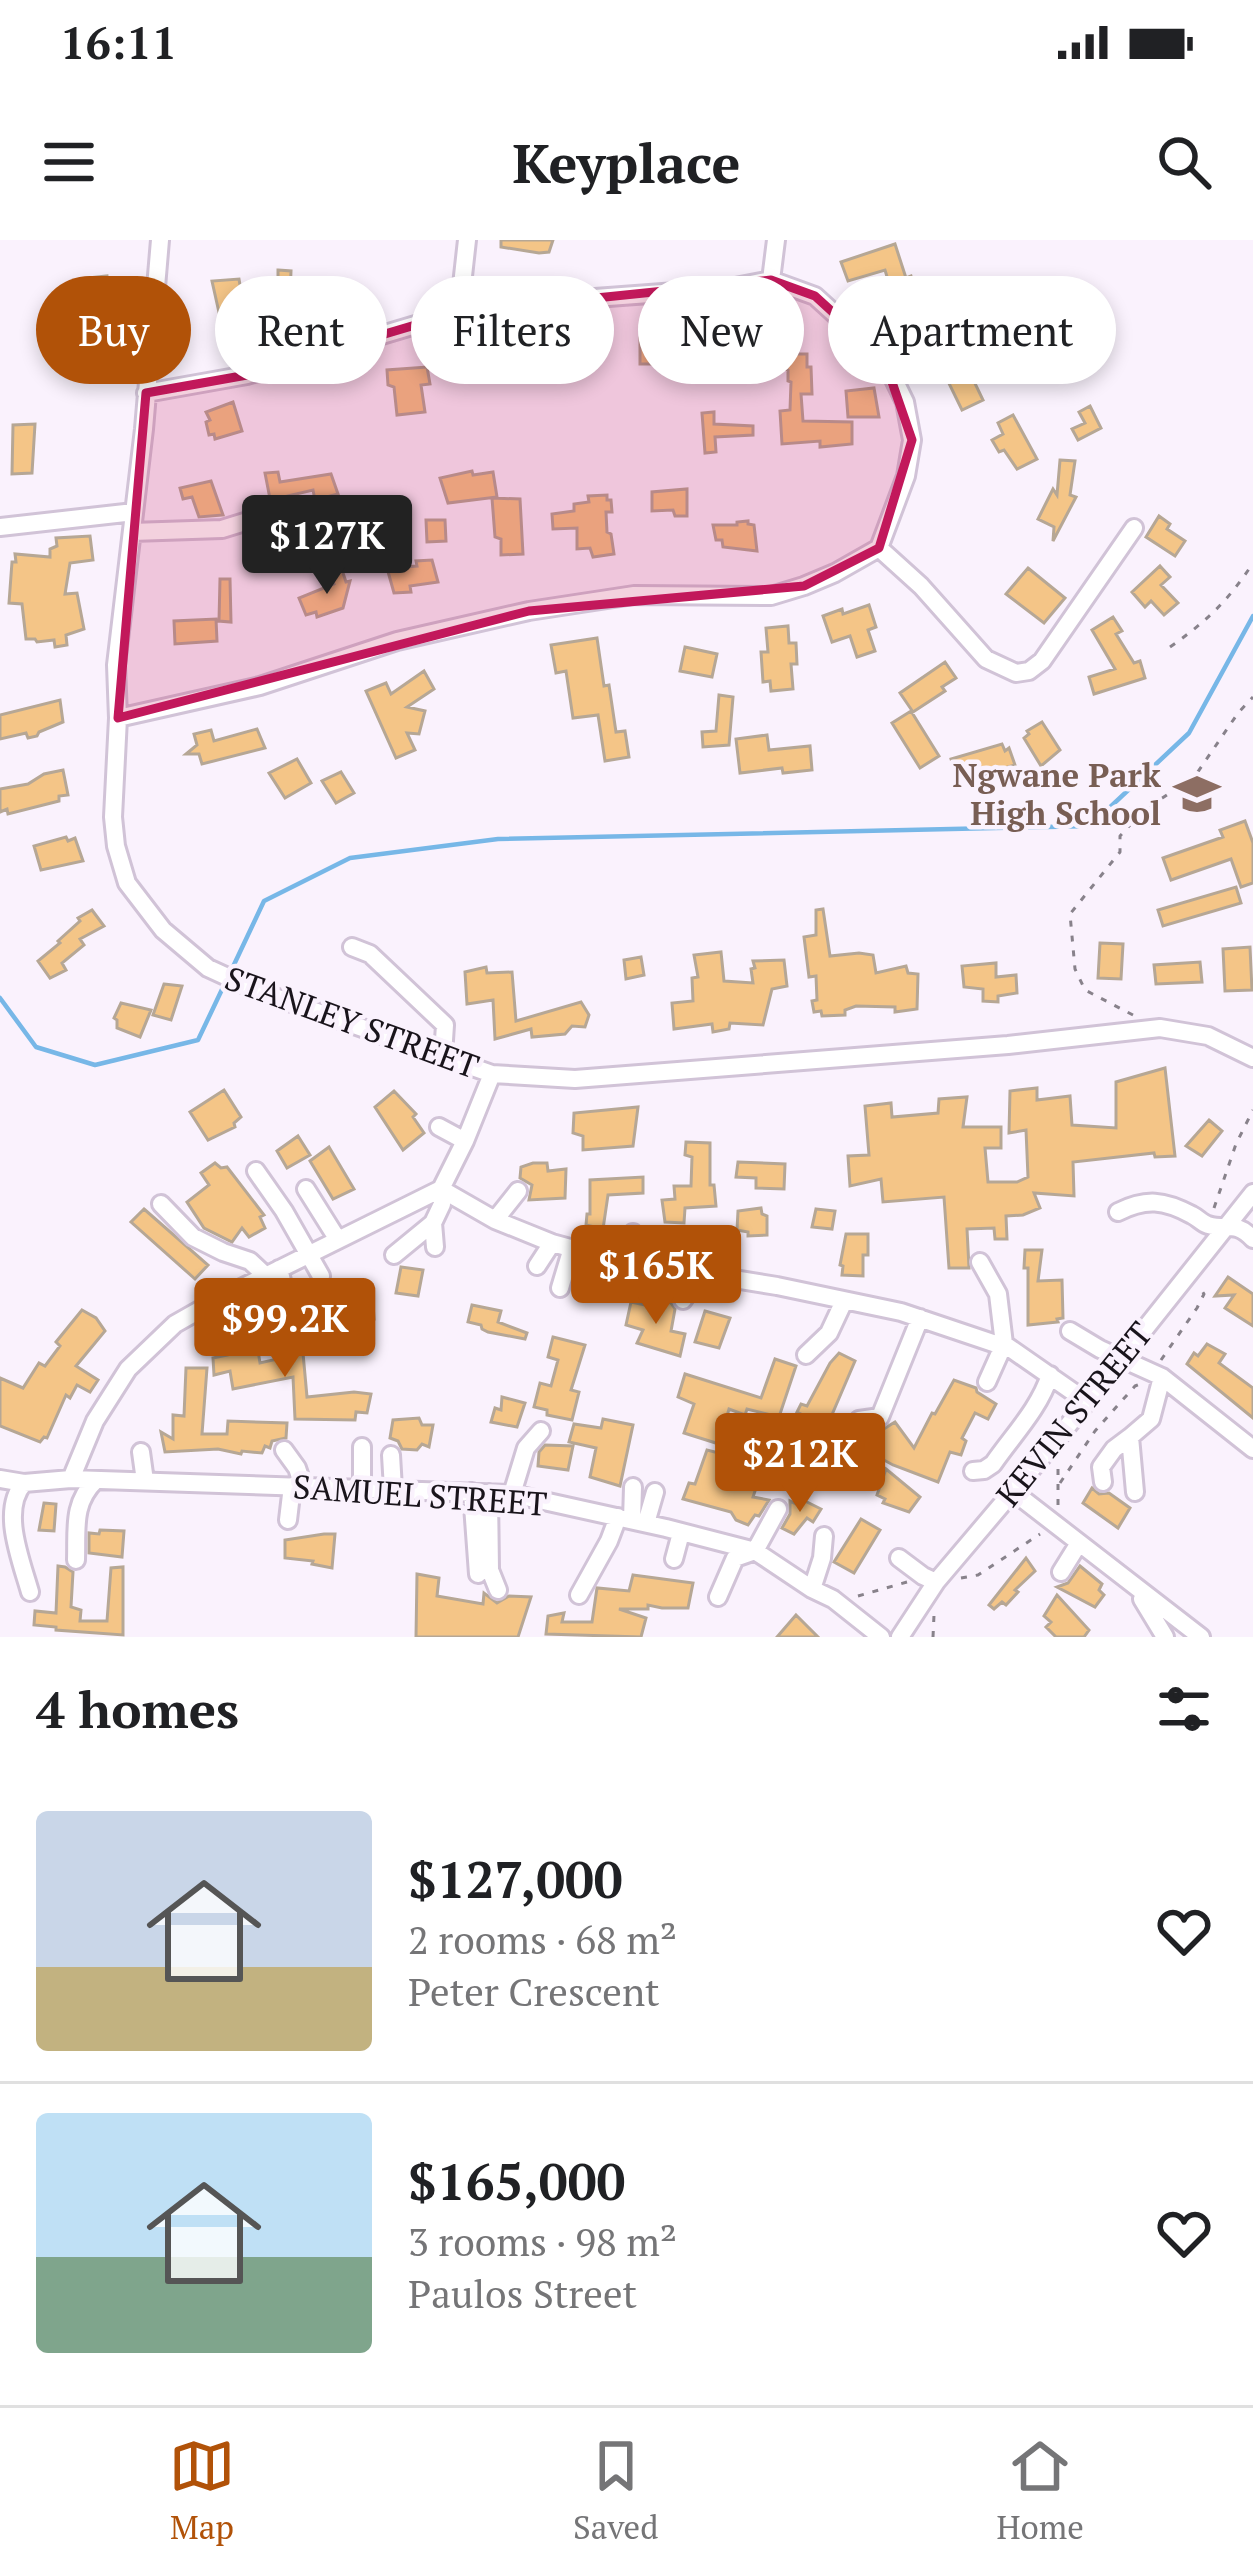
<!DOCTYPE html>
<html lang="en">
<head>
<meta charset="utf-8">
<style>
	body { margin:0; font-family:"PT Serif",serif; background:#f6f6f6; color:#202124; height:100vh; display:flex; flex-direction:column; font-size:45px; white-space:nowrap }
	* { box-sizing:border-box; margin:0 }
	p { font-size:39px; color:#757577 }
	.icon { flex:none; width:66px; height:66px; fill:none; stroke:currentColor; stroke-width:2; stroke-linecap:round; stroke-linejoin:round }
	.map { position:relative; height:1397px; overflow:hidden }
	.panel { display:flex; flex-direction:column; background:#fff; flex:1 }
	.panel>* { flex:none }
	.hud { position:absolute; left:36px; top:36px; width:1182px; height:108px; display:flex; gap:24px }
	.price { position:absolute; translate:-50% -102px; padding:0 27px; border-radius:12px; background:#b15208; color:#fff; font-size:39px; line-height:78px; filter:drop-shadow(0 3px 6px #0008) }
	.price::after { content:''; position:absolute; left:50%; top:72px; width:36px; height:27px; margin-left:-18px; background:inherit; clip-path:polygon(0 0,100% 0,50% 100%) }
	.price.on { background:#222; color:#fff }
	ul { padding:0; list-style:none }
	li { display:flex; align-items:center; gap:36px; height:300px; padding:0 36px }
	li+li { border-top:3px solid #e0e0e0 }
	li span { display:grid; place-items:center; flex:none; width:336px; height:240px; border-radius:12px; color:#555 }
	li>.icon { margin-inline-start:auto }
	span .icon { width:144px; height:144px; fill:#fffc; stroke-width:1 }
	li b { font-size:51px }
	h2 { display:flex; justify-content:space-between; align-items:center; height:144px; padding:0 36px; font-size:51px }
	.tag { padding:0 42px; border-radius:54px; background:#fff; box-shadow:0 6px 18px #0003; font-size:42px; line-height:108px }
	.tag.on { background:#b15208; color:#fff }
	.status { display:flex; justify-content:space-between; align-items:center; height:84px; padding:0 60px; background:#fff; direction:ltr }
	.status svg { height:33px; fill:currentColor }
	header { display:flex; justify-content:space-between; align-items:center; height:156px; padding:0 36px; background:#fff; font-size:54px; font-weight:700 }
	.tab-bar { display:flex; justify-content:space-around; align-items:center; height:168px; border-top:3px solid #e0e0e0; background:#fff; font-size:33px; color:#757577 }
	.tab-bar a { display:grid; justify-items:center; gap:6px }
	.tab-bar .on { color:#b15208 }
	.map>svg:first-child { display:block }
</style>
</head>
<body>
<div class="status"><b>16:11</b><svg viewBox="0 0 49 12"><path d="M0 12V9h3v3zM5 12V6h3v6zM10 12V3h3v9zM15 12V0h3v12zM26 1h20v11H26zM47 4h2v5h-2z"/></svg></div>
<header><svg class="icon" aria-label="menu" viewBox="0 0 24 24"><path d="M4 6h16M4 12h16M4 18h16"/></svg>Keyplace<svg class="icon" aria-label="search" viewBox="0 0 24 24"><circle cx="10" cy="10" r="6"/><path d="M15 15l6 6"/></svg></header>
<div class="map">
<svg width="1253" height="1397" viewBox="0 0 1253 1397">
	<rect width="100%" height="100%" fill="#faf2fd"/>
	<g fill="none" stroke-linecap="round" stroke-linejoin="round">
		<path stroke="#77b7e7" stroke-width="4.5" d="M231,731l33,-70 86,-43 148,-19 592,-13 99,-93 64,-117
			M0,758l36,49 59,18 103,-25 28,-59"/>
	</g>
	<path fill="#f4c587" stroke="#b6a795" stroke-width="3" d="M501,0h52l-4,12 -10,1 -38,-6z
		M895,4l11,34 5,-2 13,44 -17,5 -2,-7 -5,2 -15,-50 -37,11 -7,-19z
		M278,30l13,1 -1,24 -12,-2z
		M107,36l1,9 6,2 -2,18 6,1 -1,15 -30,-2 -4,-8v-13l5,-1 -1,-19z
		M239,39l3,18 -3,1 4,17 -23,2 -8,-36z
		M977,48l4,24 19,-3 4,34 7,-1 4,23 -45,8 13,27 -21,10 -22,-45 19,-10 -5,-40 14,-2 -5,-22z
		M733,94h12v6l7,2 -1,22h-43v-11l-8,-1v-15l33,1z
		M640,98h12l1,4 25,1 1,21h-39z
		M510,101l7,28 -23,1 -2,-6 -30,6 -2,-23z
		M785,114h22v13h4l1,27h-11l2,27 49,1v22l-32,3v-6l-38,3 -2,-33 10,-1 1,-28 -3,-1v-11l-3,-1z
		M427,127l3,17 -9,1 4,27 -28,3 -3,-28 -6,-2 -1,-15z
		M874,148l5,29h-31l-2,-26z
		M233,162l9,29 -27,8 -1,-5 -5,1 -3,-13 4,-2 -4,-8z
		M1090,166l11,22 -23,12 -6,-11 13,-6 -6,-11z
		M714,172v12l39,2v9l-38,2 1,15 -11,1 -3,-40z
		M1013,175l24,44 -20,10 -13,-19 -5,2 -7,-12 11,-6 -5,-11z
		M35,184l-3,49 -20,1 1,-49z
		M1060,220l15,1 -5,34 6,2 -23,44 1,-14 -16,-8 15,-30 4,6z
		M472,231l1,4 20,-3 4,25 -49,6 -8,-25z
		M278,232l2,10 51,-8 7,20 -23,6 -2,-10 -30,7 4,16 -14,1 -8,-41z
		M211,241l12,34 -24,2 -7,-20 -9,2 -3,-11z
		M687,249v27h-12l-2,-6 -21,1v-19z
		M607,255v5h4l1,12h-6l1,20 4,2 3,20 -21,3 -3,-9 -13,1v-21l-24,1 -1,-15 22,-3v-7l15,-2 -1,-6z
		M492,258l28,1 3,55 -22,1v-16l-6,-2z
		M1159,276l11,8 -3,5 18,12 -10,15 -29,-19z
		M426,280h19l1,21 -19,1z
		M748,281v3l6,1 3,26 -34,-4 -1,-7h-6l-3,-15h24v-3z
		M90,296l3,24 -23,3 -5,31 12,-1 7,36 -18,6 1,10 -12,2 -1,-7 -17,2 -2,-3h-9l-4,-35 -13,-1 3,-41h4l-1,-8 35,3v-8l7,-3 -1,-8z
		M432,320l6,22 -28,4 1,6 -17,1 -7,-25 30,-2 -1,-5z
		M1160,326l10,11 -9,8 17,18 -14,12 -13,-14 -6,6 -13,-15z
		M1028,328l37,30 -21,25 -38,-29z
		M342,330l4,12 4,-1 -7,27 -26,9 -1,-5 -10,3 -7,-17 35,-14 -4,-9z
		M220,339h10l1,43 -12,-1z
		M869,365l7,22 -8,3 7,21 -18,6 -7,-21 -18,6 -9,-26 19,-7 1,5z
		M1113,377l9,14 -6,3 18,29 6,-2 5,17 -51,16 -5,-17 26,-8 -23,-39z
		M216,379l1,22 -42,3 -1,-23z
		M788,386l1,17h7l1,21h-6l2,25 -22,2 -1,-10 -7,1 -2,-30h7l-2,-24z
		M597,398l7,48 5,-1 7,47 9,-1 4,26 -24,4 -7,-46 -25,3 -7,-47 -10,2 -5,-28z
		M685,407l32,7 -5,23 -32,-6z
		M945,422l11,16 -14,9 3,4 -32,21 -13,-19z
		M424,431l10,18 -27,18 18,4 -6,23 -12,-1 8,17 -19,8 -30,-67 20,-8 5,11z
		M719,455l14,2 -4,48 -26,2 -1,-15 14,-1z
		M60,460l3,22 -24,10 -2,4 -9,2 -2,-5 -26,6v-24z
		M911,471l28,45 -19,12 -28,-45z
		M1042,482l18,28 -19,16 -17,-28 5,-4 -2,-3z
		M257,489l8,19 -63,16 -3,-10h-13l11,-9 -3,-11 17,-4 3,11z
		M767,495l2,15 41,-4 2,24 -29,3 -1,-5 -42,5 -4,-34z
		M1002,504l3,7 4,-3 6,17 -57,17 -7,-23z
		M297,519l14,24 -26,15 -16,-25z
		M63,530l5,25 -9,1v5l-51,13 -1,-5 -7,3v-23l28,-5 16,-10z
		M341,532l13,21 -18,10 -14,-22z
		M1245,581l8,22v40l-12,4 -10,-28 -60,21 -8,-22 60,-21 -3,-7z
		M66,597l2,4 7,-3 8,23 -42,9 -7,-24z
		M1236,647l5,16 -78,23 -5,-16z
		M823,669l7,47 29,-3 14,2 3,18 30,-7 2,7 10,1 -1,35 -22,3v-5l-39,-1 -11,4v5l-23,1 -1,-5 -7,1 -2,-11 5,-1 -1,-24 -7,1 -5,-40 12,-2v-25z
		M92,670l12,16 -24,13 4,6 -22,18 4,7 -16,8 -12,-17 22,-18 -2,-2 22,-20 -2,-3z
		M1100,703l23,1 -2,35 -23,-1z
		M1250,707l2,43 -27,1 -2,-42z
		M721,712l3,29 29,2 -2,-14 4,-1 -2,-7 31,-1 3,26 -15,3 -9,36 -33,-2 -1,6 -16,3 -1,-8 -38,5 -2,-26 21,-2 -1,-23 6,-1 -4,-22z
		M641,717l3,18 -18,4 -2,-19z
		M1200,722l2,20 -46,2 -2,-19z
		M996,723v14l20,-2 1,18 -19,3v6l-15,-1v-12l-19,-2 -2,-21z
		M486,727l1,6 25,-1 4,49 65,-19 8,13 -4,12 -13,-1 -7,8 -33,3 -1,-8 -36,10 -2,-39 -26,4 -2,-32z
		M164,744l18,2 -11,34 -18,-5z
		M121,763l30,7 -11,27 -23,-9v-8l-3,-2z
		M1165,828l10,88 -20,1 -1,-4 -81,9 1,34 -40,-3 6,15 -17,7 -17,1 1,23h-12l-1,-11 -27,1 2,39h-20l-5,-71 -61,5 -2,-23 -31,7 -2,-30 21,-1 -4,-49 26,-3 1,14 46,-4 1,-14 28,-2 -4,30h38v21h-16l3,34h29l11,-5 -2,-47 -17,3 1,-42 27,-3v12l33,-4 2,29 44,3v-46z
		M224,850l17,27 -7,6 1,4 -27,13 -18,-28z
		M394,851l22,23 -3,3 11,16 -21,17 -28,-43z
		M638,867l-5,39 -50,4v-14l-10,-3 1,-20z
		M1209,880l13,11 -20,25 -16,-10z
		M298,896l12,19 -23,13 -10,-17z
		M686,902l24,1v42h4l2,21 -31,2 -1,15 -19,-1 -3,-22 13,-1 -1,-13h17l1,-29 -7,-2z
		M329,907l25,42 -21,10 -23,-38z
		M738,922l47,2 -1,25 -28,-1v-10l-20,-1z
		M215,923l6,5 6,-1 37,48 -4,2 5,11 -16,9 -7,-9 -10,14 -28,-14 -17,-26 22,-17 -8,-12z
		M533,923h14l1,8 18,-2 -1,29 -36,2 3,-15 -12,-7 1,-11z
		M643,937v16l-35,2 -5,34 -17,-4 1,-11h3v-34z
		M761,968l1,6 5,2v19l-19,1v-4l-11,-2 1,-19z
		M144,969l64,56 -13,14 -64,-57z
		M816,969l19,2 -3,18 -20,-2z
		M846,994h22v21h-5v21l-21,-1 1,-9 -3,-1z
		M1025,1010h17l-4,31 24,-1 1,38 -6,1 1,3 -30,3v-57h-4z
		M401,1027l22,3 -5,26 -22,-3z
		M1228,1037l25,17v32l-28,-18 9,-13 -19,1z
		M368,1058l1,6 4,-1 1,16h-3l-1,9 -20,2 -33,-5 -1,-24z
		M661,1060l10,3 4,6 -4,22 14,3 -5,22 -43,-13 6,-13 -17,-5 5,-23 28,6z
		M472,1065l29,6 -3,11 29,11 -2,6 -37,-7 -6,-3 -1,-4 -13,-3z
		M82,1070l14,8 9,13 -29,35 22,14 -8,12 -13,-7 -7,13 -4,-3 -19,43 -3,-1 -4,5 -40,-16v-48l23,10 16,-25 6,3 15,-20 -4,-4z
		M705,1071l25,7 -11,30 -24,-6z
		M255,1092l5,31 43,-10 4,44 47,-5 17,2 -4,19 -11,-1 -1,8 -60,-1 -2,-42 -60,12 -3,-18 -16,4 -1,-17 14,-3 -4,-18z
		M553,1097l32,8 -14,45 8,2 -7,28 -25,-5v-5l-13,-3 6,-24 11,3 7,-26 -10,-3z
		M1207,1104l18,10 -6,9 34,25v30l-66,-54 7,-11 4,3z
		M839,1113l16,8 -24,56 16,7 8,8 27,-2 13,-8 19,26 18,-35 3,1 19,-34 22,8 1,4 19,12 -8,15 -13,-6 -13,25 4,3 -5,14 -11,-3 -12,30 -45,-17 -67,-37 -4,8 -21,-9 2,-12 -6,-3 4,-8 6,2 23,-43z
		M775,1119l21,7 -17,51 -32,-8 -2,6 -16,-6 -10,35 -35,-11 10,-29 -16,-7 7,-23 76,24z
		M186,1128h21l-5,66h25l1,-13 59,2 -1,15 -14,3 -2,7 -5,-2 -3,7 -20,-2 -1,3 -23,-5 -53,3 -4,-20 12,7v-24l11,1z
		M502,1157l23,6 -8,24 -26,-5 4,-14 6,2z
		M419,1178l3,7h11l-4,22 -7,-3 -5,6 -15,-1 -4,-8 -8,-3 3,-18z
		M603,1179l30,6 -13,61 -30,-9 6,-29 -27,-6 5,-18 27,4z
		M545,1205l28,1 -5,24 -30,-4 1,-14z
		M757,1205l12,4 -16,48 16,3 -10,16 -4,-1 -7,10 -12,-5 -5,-8 -48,-13 6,-16 6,1 12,-34 44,11z
		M886,1229l34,28 -11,15 -26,-9 2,-4 -8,-4z
		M1092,1248l7,6 10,-1 21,15 -12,20 -35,-25z
		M801,1259l20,10 -8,13 -6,-4 -13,16 -12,-6 8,-14v-13l6,3z
		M44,1263l12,1 -2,27 -15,-1z
		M861,1279l19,11 -26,43 -20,-11z
		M100,1290l24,1 -2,26 -33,-4v-20l10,1z
		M324,1294h11l-3,34 -20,-4 1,-3 -28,-3v-18z
		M1026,1318l9,13 -20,19 3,2 -12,13 -4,-3 -8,7 -5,-4z
		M58,1326l7,1 8,5 -2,35 10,3 -1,11h27l4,-53 12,-1v68l-67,-5v-3l-22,-2 1,-14 21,2z
		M1080,1326l22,18 -3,6 5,5 -9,12 -38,-20 11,-4z
		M417,1334l22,4 -2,18 46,8 1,-11 13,10 12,-7 22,1 -13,40h-102z
		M633,1335l60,8 -5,25h-26l-14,-3v4h-29l27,9 -5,19 -95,-3 2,-18 16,-3 -2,9h30l5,-34 32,3z
		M1057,1355l32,35 -5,7h-28l-10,-10 5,-5 -7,-6z
		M796,1375l22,22h-41z"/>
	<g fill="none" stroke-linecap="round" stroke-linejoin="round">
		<g stroke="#d1c3d7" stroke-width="22">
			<path id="street" d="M160,0l-16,189 -28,236 2,53 -5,99 3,29 11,37 36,47 45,38 50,23 234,83 83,5 433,-34 152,-17 48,8 45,22
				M771,40l5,-40
				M459,72l8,-72
				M0,287l134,-15
				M132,292l90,-3 29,-9
				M879,308l42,38 65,73 30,14 13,-2 13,-10 92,-133
				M118,478l142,-32 137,-45 132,-30 105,-16 137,1 33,-10 31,-13 44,-25 27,-72 6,-36 -7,-38 -21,-43 -69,-63 -44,-16 -41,8 -216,16 -55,8 -212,63 -101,18
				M352,707l18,7 75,71 -2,30
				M439,887l26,14
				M256,931l28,40 37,65
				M306,949l32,51
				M161,964l32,33 30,15 27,9 16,15
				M1118,972c28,-14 46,-12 74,3 6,3 10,8 16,10 19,6 27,-5 45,14
				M495,980l23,-29
				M633,993v29
				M435,1007l-2,-24 9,-19 -1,-15 54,31 57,23 59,16 166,27 124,26 95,32h8l82,57
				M394,1015l39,-32
				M980,1022l18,32 6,50 -17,38
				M537,1026l15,-23
				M560,1048l12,-40
				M683,1060l18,-26
				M1070,1091l30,18 62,28 91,72
				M269,1105c9,-37 22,-35 10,-76
				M806,1115l23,-22 15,-32
				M859,1180l21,-3 40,-99
				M362,1207v41
				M284,1210l13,18 6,18
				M141,1212l4,29
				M391,1215l2,34
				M973,1231l11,-1 9,-6c20,-29 46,-55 57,-89
				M0,1239l24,4 47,-4 441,15 154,34 89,23 57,38 21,10 48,38
				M71,1239l24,-58 33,-52 47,-45 44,-25 222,-110 24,-48 27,-67
				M1103,1242l-2,-15 13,-18 16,-12
				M24,1243c-24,27 -3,77 6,109
				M1011,1250l190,147
				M472,1252l6,82
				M1135,1252l-5,-55 21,-18 11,-42
				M489,1253l1,77 8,20
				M512,1254l14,-46 15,-17
				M288,1280l4,-34
				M632,1280l1,-33
				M646,1283l9,-31
				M899,1318l24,18 13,6
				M674,1319l7,-26
				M76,1320c1,-31 -4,-57 20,-80
				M1061,1332l18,-29
				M812,1349l10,-31 2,-22
				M579,1355l30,-54 9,-24
				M718,1357l17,-39 20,-7 23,-42
				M1142,1359l23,38
				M900,1397l36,-55 122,-144 195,-245"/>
		</g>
		<path stroke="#88828b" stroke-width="3" stroke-dasharray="6 9" stroke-linecap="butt" d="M1170,407c37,-26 58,-46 83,-84
			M1133,775l-48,-25 -10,-21 -5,-55 50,-62v-16l23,-25 52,-35 43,-63 15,-16
			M1214,968l22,-64 17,-34
			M1161,1120l36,-52 7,-14 -4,-6
			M1060,1243l35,-52 40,-45 5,-2
			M1058,1265v-39
			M961,1338l17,-3 62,-41
			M858,1356l49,-14
			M933,1397l1,-22"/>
		<use href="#street" stroke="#fff" stroke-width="16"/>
	</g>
	<path fill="#c2185b" fill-opacity="0.2" stroke="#c2185b" stroke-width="9" stroke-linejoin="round" d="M771,40l44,16 69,63 28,81 -33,108 -75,38 -275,25 -411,107 28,-325 101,-18 212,-63z"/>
	<defs>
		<g id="school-bare" transform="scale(3.6)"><path d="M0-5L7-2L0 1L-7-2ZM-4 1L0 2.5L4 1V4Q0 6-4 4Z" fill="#8d6e63" stroke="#faf2fd" stroke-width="2.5" paint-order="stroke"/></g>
	</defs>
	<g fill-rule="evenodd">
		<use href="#school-bare" x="1197" y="554"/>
	</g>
	<g text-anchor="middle" stroke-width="9" stroke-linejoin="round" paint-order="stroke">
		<g font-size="33" font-weight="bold" fill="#785e54" stroke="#faf2fd" text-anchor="end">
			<text x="1161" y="547">Ngwane Park<tspan x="1161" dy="38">High School</tspan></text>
		</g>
		<g font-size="33" fill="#19141b" stroke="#faf2fd">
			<text transform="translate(352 782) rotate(20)" y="12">STANLEY STREET</text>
			<text transform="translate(1074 1174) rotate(-51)" y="12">KEVIN STREET</text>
			<text transform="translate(420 1255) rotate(4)" y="12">SAMUEL STREET</text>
		</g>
	</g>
</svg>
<b class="price on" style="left:327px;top:357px">$127K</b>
<b class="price" style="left:656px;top:1087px">$165K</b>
<b class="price" style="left:285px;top:1140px">$99.2K</b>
<b class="price" style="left:800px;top:1275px">$212K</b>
<div class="hud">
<a class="tag on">Buy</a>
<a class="tag">Rent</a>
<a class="tag">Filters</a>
<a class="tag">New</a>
<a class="tag">Apartment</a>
</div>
</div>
<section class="panel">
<h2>4 homes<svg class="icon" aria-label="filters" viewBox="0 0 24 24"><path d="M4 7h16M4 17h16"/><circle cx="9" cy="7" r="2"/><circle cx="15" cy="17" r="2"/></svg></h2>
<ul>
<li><span style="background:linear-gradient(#c9d6e8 65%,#c2b280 0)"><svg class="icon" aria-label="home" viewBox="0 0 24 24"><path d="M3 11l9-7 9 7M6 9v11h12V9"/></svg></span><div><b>$127,000</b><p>2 rooms · 68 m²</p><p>Peter Crescent</p></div><svg class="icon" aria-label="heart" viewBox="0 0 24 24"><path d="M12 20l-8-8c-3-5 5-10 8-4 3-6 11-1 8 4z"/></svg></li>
<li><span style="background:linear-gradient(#bfe0f5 60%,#7fa58c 0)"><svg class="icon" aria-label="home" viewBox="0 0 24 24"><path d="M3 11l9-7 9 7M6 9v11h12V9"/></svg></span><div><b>$165,000</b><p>3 rooms · 98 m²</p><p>Paulos Street</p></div><svg class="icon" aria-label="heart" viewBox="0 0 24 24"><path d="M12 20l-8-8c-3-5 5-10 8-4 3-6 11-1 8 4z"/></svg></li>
</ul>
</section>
<nav class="tab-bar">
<a class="on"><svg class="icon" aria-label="map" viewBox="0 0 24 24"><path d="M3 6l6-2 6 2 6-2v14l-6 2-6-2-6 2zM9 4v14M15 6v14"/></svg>Map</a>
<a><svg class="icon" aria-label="saved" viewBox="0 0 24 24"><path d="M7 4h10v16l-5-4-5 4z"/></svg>Saved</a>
<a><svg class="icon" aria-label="home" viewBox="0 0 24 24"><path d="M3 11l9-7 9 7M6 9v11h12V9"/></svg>Home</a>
</nav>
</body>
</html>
